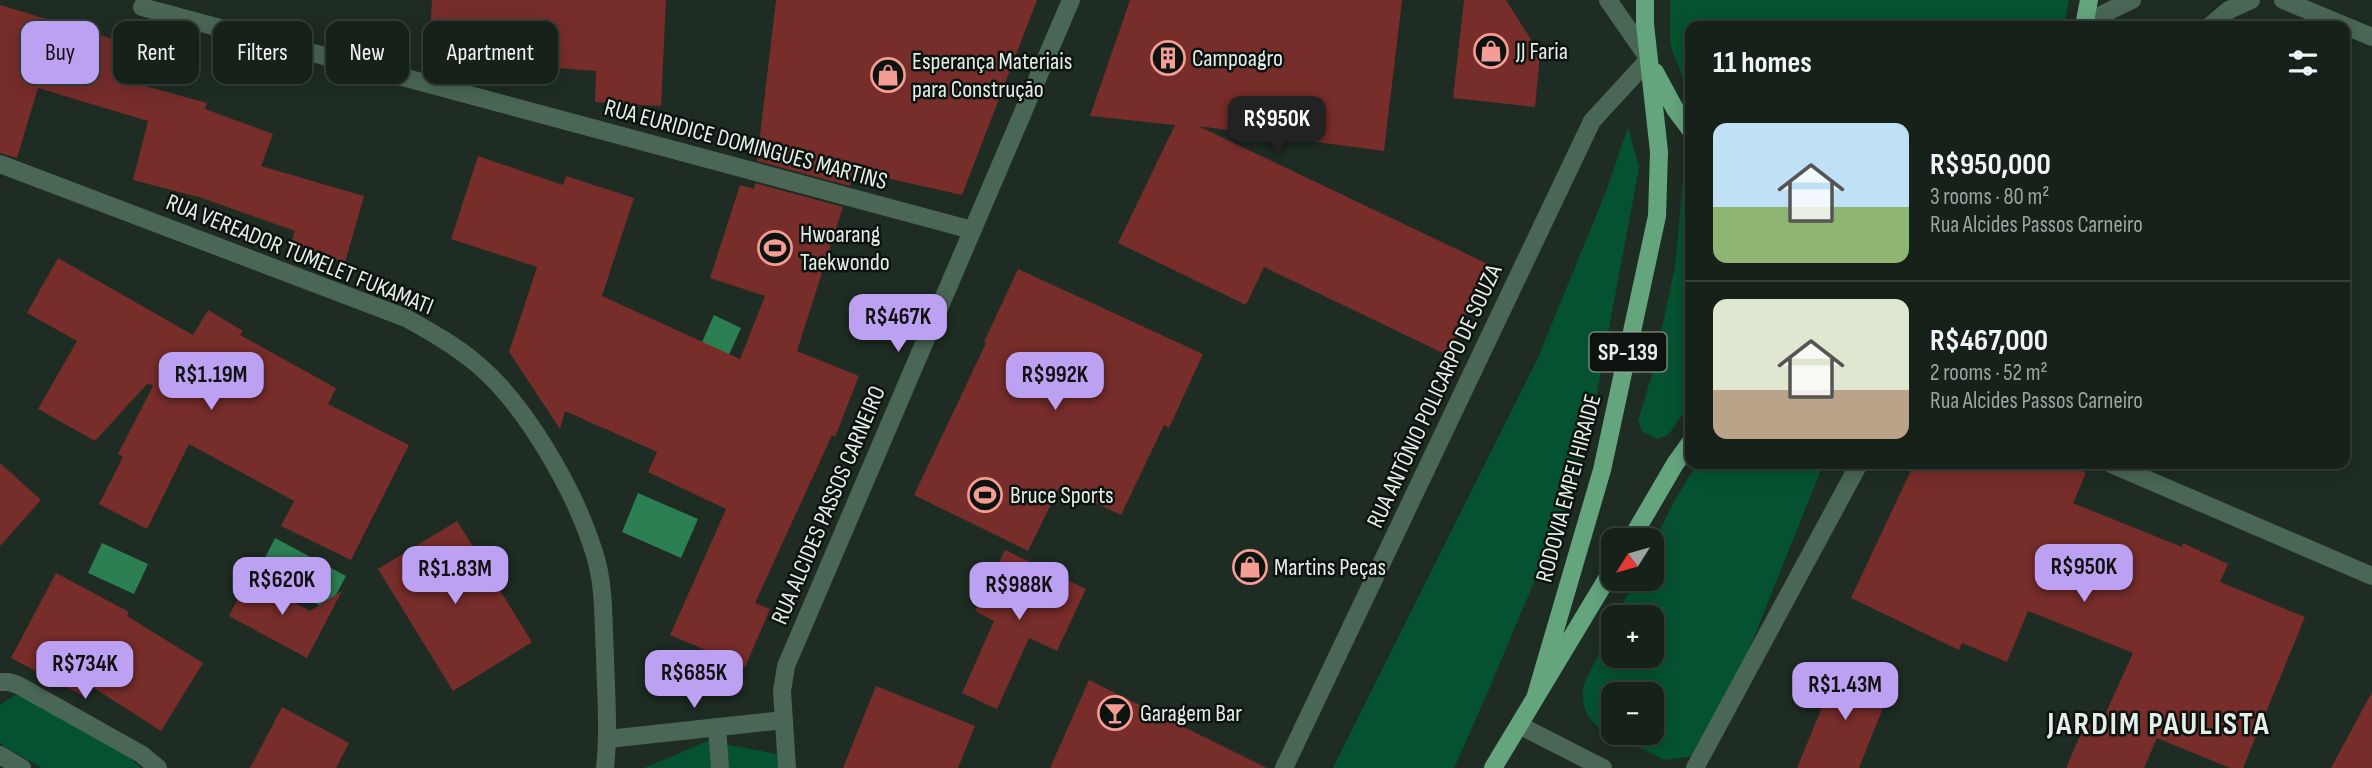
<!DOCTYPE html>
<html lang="en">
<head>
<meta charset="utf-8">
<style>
	body { margin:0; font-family:"Sofia Sans Condensed",sans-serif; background:#232e27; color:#f1f3f6; height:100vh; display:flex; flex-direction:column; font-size:26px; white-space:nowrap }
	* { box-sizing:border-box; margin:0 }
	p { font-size:23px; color:#9ea3a2 }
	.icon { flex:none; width:38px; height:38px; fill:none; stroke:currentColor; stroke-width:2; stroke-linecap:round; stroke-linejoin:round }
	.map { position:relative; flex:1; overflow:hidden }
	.side { position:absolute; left:1685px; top:21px; width:665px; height:448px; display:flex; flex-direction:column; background:#16211a; border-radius:14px; box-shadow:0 4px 18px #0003,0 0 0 2px #353e39 }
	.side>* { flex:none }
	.top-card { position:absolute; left:21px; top:21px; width:665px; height:63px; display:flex; gap:14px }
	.needle { width:46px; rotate:233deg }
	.fabs { position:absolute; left:1601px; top:528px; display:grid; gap:14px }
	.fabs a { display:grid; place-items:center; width:63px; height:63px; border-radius:14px; background:#16211a; box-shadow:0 4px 18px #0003,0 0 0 2px #353e39; font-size:35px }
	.price { position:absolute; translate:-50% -60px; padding:0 16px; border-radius:14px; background:#bca0f2; color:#111; font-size:23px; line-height:46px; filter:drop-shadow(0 2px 4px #0008) }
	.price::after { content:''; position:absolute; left:50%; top:42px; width:21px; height:16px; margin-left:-10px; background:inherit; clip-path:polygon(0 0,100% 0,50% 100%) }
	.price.active { background:#222; color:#fff }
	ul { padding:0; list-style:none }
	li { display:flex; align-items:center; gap:21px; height:175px; padding:0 28px }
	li+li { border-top:2px solid #353e39 }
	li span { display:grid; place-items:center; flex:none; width:196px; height:140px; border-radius:14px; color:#555 }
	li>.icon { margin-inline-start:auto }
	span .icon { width:84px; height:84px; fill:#fffc; stroke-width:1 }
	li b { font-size:30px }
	h2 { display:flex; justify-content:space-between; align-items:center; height:84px; padding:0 28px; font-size:30px }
	.chip { padding:0 24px; border-radius:14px; background:#16211a; box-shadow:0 4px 18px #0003,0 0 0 2px #353e39; font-size:24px; line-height:63px }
	.chip.active { background:#bca0f2; color:#111 }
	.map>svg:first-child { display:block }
</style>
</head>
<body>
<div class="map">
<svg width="2372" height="768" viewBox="0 0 2372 768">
	<rect width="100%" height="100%" fill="#1e2c23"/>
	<path fill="#055230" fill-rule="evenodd" d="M1670,0h399l-5,26h-374v70l-20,-52z
		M1628,127l11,41 -47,251 -29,94 -76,181 -33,74h-121l204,-408 70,-171z
		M1686,148l4,7v249l-22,31 -11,4 -15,-8 -4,-11 15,-49 22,-105z
		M1697,464h125l-1,6 -107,267 -21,19 -28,4 -62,-29c-17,-12 -23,-27 -19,-47l29,-60 1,32h38v-38h-36l19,-39h17v-33l21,-43zM1614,695h38v38h-38z
		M15,695l6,1 101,55 19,17h-99l-37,-21 -5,-5v-37z
		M708,741l69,13 1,14h-134z"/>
	<path fill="#2c7e53" d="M714,315l27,13 -23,51 -27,-12z
		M638,493l60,26 -17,39 -59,-26z
		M275,538l71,38 -18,34 -70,-38z
		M102,543l46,21 -14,30 -46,-21z"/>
	<path fill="#772d2a" d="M432,0h234l-5,106 -66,-4 1,-31 -104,-8 2,-26 -64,-5z
		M776,0h261l-75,195 -107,-24 -5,15 -93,-25z
		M1130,0h272l-18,151 -186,-25 292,139 -43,90 -183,-88 -18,38 -128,-62 57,-118 -85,-9z
		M1464,0h42l34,54 -5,53 -82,-9z
		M0,5l133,40 -10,35 84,23 -2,6 68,25 -12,32 103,30 -19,66 -55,-16 5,-15 -93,-33 -69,-18 15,-59 -110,-33 -21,70 -17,-5z
		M478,156l85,29 3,-9 68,22 -32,98 138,63 25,-63 -55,-18 30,-93 14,4 1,-6 88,24 -46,144 62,25 -24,61 -3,-2 -77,168 15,6 -25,58 -75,-32 56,-126 -78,-37 9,-20 -92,-41 -5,18 -51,-77 28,-85 -86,-28z
		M58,258l135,77 15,-25 35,21 -3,4 96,53 -8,16 81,41 -58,115 -70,-34 13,-25 -105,-57 -42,85 -48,-25 24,-47 -5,-3 35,-68 -5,-3 -53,58 -57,-32 39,-68 -50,-28z
		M1018,269l185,85 -34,74 -5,-3 -43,90 -61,-29 -32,65 -114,-56 72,-152 -2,-1z
		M0,463l41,37 -41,46z
		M1914,464h151l21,9 -13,30 109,44 1,-4 45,21 -8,18 85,35 -62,151h-13l-73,-30 -13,30h-78l20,-46 13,6 34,-75 -105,-42 -21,51 -45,-19 -3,7 -108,-52z
		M457,521l75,121 -79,49 -75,-122z
		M1005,550l81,39 -29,62 -28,-13 -32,71 -35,-16 32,-72 -19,-10z
		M56,573l73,39 -2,4 76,47 -42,68 -70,-45 -6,11 -74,-39z
		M249,578l61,33 32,-20 -35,67 -78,-42z
		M1839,666l52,22 -32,80h-62z
		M1089,680l178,88h-217z
		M876,686l99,40 -17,42h-115z
		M2372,692v76h-41z
		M282,707l67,36 -13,25h-86z"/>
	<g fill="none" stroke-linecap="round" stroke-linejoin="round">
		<path stroke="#496754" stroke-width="18" d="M717,727l3,41"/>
		<path stroke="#496754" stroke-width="18" d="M2283,0l89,37
			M142,7l830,223
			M2089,26l10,-10 33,-16
			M2210,26l19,-16 22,-10
			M0,164l406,154c25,14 50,28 71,46 49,41 98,127 117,188 11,33 9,70 11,105 1,37 4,74 0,111
			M2111,464l261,112
			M0,682h9l9,3 123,69 17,14
			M1519,725l84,43
			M608,739l176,-19
			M0,755l22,13
			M787,768l-5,-77 4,-25 285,-666
			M1284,768l308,-647 57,-62 -41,-59
			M1695,768l164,-304"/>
		<path stroke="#64a57e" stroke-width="18" d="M2084,26l5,-26
			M1655,72l20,37 15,20
			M1630,541l45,-77 15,-21
			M1536,695l66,-225 55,-254 2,-64 -14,-128v-24
			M1493,768l121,-201"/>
	</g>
	<defs>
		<g id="shop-ring" transform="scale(1.75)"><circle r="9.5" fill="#0d130f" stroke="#f59c94" stroke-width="1.5"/><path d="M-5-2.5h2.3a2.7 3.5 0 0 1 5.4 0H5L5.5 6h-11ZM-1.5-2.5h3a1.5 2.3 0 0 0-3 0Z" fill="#f59c94"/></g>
		<g id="building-ring" transform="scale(1.75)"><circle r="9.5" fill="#0d130f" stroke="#f59c94" stroke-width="1.5"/><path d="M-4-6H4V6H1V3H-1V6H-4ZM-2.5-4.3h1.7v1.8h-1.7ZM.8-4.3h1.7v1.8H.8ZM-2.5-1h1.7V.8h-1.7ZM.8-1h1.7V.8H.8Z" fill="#f59c94"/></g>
		<g id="stadium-ring" transform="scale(1.75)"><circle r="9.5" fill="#0d130f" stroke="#f59c94" stroke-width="1.5"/><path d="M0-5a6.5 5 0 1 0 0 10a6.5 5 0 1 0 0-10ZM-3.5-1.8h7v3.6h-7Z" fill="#f59c94"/></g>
		<g id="bar-ring" transform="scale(1.75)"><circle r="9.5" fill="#0d130f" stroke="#f59c94" stroke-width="1.5"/><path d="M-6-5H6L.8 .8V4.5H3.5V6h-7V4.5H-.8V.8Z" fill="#f59c94"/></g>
	</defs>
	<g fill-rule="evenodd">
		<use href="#shop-ring" x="1491" y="51"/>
		<use href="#building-ring" x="1168" y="58"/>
		<use href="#shop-ring" x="888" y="75"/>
		<use href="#stadium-ring" x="775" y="248"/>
		<use href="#stadium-ring" x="985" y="495"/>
		<use href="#shop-ring" x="1250" y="567"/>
		<use href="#bar-ring" x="1115" y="713"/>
	</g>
	<g text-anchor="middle" stroke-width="5" stroke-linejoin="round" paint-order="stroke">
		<rect fill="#0d130f" stroke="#a4aca7" stroke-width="2" x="1589.5" y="332.5" width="77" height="39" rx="5"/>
		<g font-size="23" font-weight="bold" fill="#e5eee8">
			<text x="1628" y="360">SP-139</text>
		</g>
		<g font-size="24" fill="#e5eee8" stroke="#0d130f" text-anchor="start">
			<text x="1516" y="59">JJ Faria</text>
			<text x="1192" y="66">Campoagro</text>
			<text x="912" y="69">Esperança Materiais<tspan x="912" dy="28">para Construção</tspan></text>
			<text x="800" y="242">Hwoarang<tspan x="800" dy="28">Taekwondo</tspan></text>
			<text x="1010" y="503">Bruce Sports</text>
			<text x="1274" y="575">Martins Peças</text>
			<text x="1140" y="721">Garagem Bar</text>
		</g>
		<g font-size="24" fill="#e5eee8" stroke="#0d130f">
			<text transform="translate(746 144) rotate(15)" y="8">RUA EURIDICE DOMINGUES MARTINS</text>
			<text transform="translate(300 254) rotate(22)" y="8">RUA VEREADOR TUMELET FUKAMATI</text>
			<text transform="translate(1434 396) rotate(-65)" y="8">RUA ANTÔNIO POLICARPO DE SOUZA</text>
			<text transform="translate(1568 488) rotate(-75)" y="8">RODOVIA EMPEI HIRAIDE</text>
			<text transform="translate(828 505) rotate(-67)" y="8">RUA ALCIDES PASSOS CARNEIRO</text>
		</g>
		<g font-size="32" font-weight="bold" letter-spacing="2" fill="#e5eee8" stroke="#0d130f">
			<text x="2159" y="734">JARDIM PAULISTA</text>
		</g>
	</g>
</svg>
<div class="fabs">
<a><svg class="needle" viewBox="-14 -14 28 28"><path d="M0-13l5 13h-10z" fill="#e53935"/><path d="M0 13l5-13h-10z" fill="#9ea3a2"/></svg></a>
<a>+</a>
<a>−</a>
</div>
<b class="price active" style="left:1277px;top:156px">R$950K</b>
<b class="price" style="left:898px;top:354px">R$467K</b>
<b class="price" style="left:211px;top:412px">R$1.19M</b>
<b class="price" style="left:1055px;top:412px">R$992K</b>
<b class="price" style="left:2084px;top:604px">R$950K</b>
<b class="price" style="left:455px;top:606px">R$1.83M</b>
<b class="price" style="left:282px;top:617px">R$620K</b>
<b class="price" style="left:1019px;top:622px">R$988K</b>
<b class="price" style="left:85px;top:701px">R$734K</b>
<b class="price" style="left:694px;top:710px">R$685K</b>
<b class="price" style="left:1845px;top:722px">R$1.43M</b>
<div class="top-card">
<a class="chip active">Buy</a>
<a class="chip">Rent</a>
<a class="chip">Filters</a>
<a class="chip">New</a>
<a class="chip">Apartment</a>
</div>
<section class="side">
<h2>11 homes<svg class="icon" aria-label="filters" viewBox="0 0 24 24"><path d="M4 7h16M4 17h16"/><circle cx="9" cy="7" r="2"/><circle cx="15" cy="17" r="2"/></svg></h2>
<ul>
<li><span style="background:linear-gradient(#bfe0f5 60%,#8fb573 0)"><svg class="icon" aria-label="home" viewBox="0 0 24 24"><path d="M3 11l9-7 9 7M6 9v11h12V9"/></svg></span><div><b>R$950,000</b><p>3 rooms · 80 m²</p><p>Rua Alcides Passos Carneiro</p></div></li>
<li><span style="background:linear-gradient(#dfe7d0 65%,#b9a48a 0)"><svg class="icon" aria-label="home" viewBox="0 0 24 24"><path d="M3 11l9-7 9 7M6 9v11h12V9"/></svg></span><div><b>R$467,000</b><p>2 rooms · 52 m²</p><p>Rua Alcides Passos Carneiro</p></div></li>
</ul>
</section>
</div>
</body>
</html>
